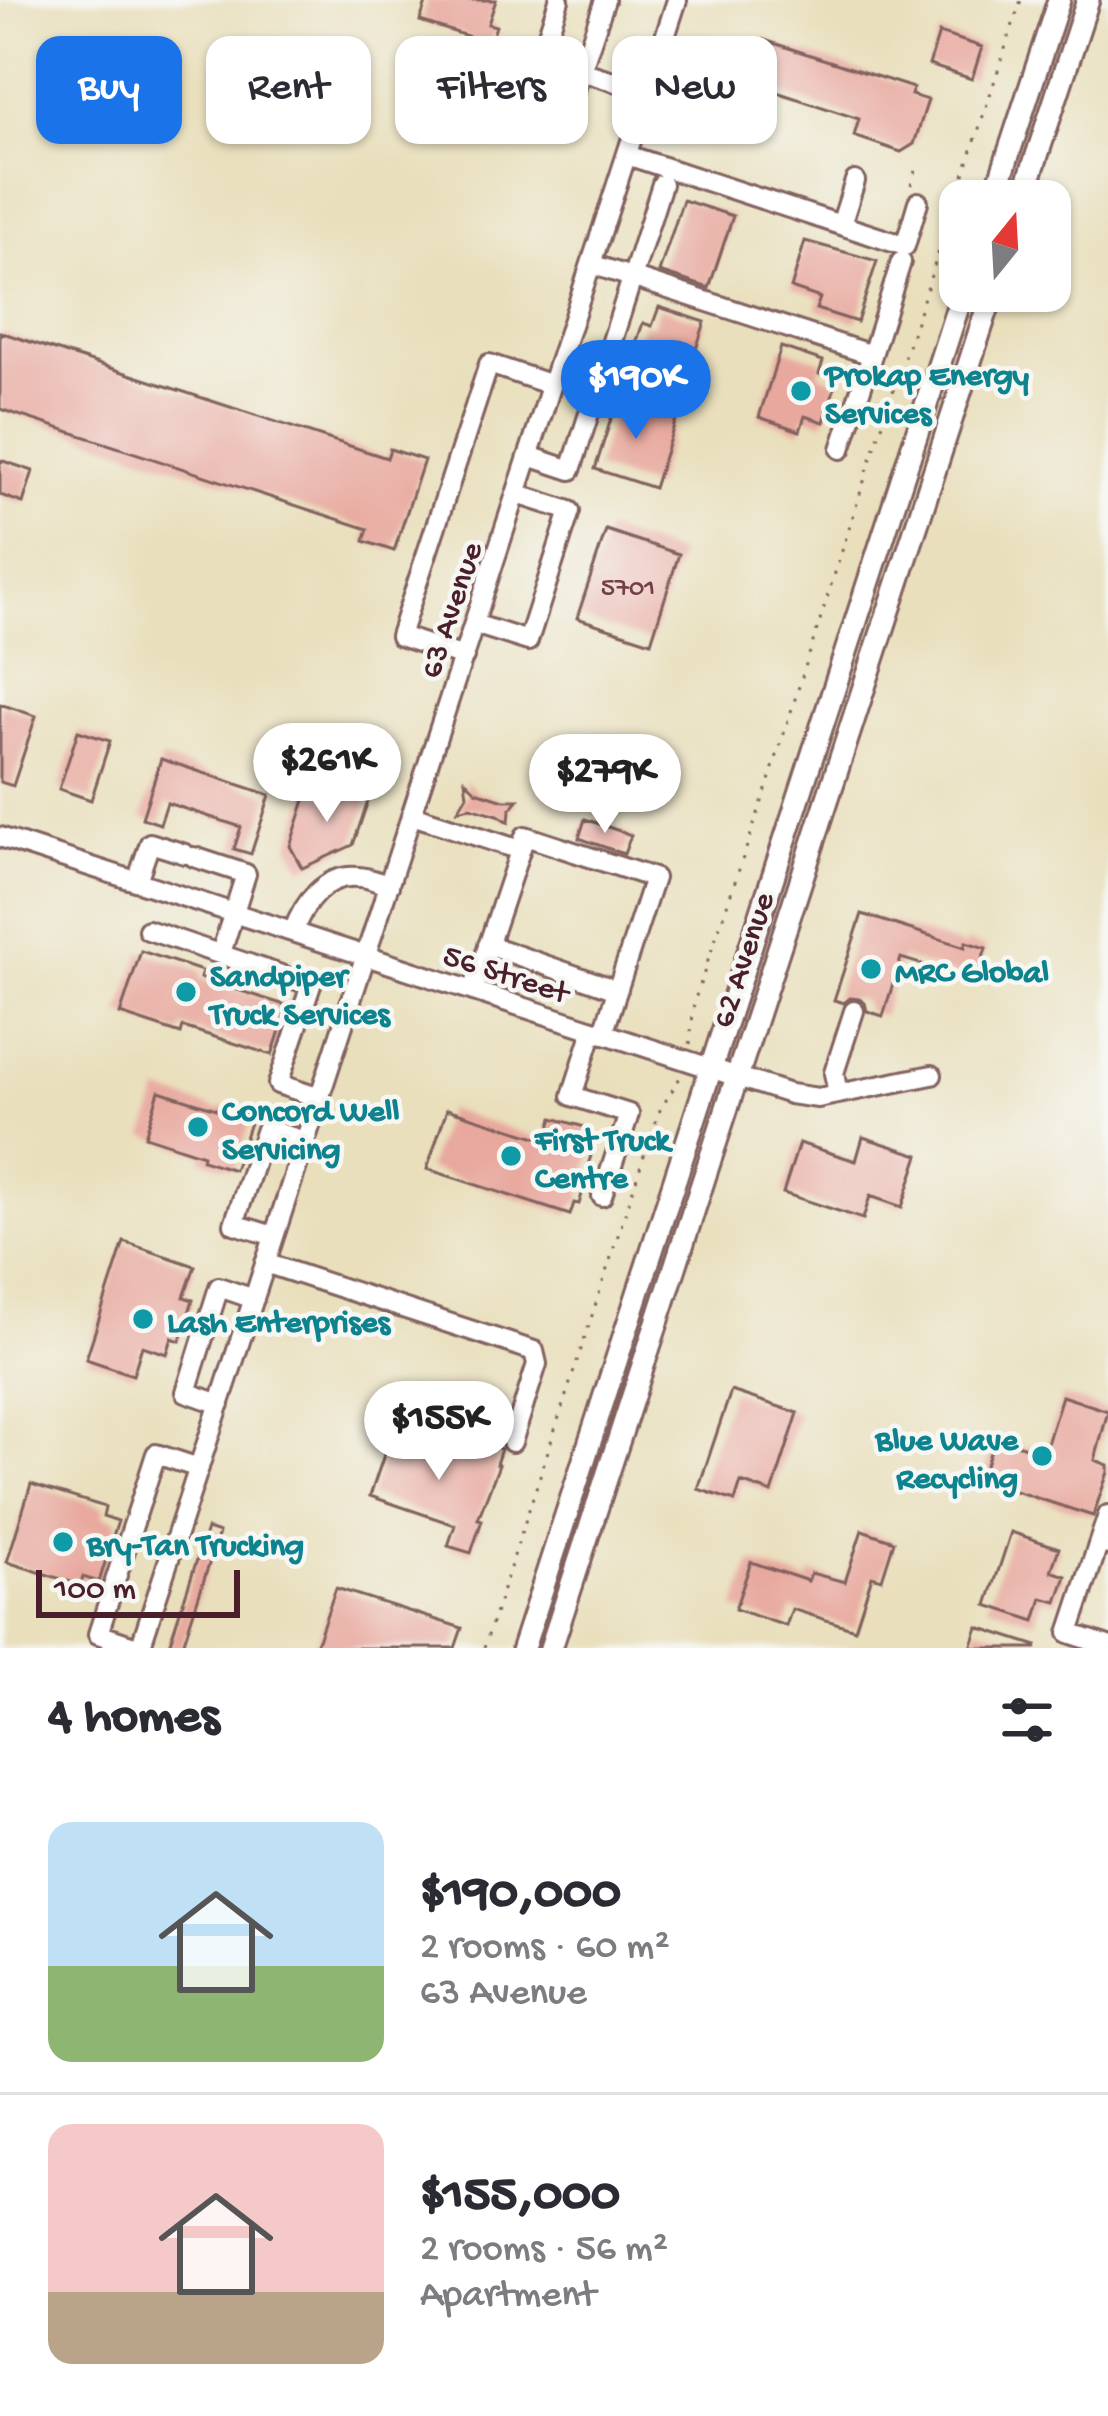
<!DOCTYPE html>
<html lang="en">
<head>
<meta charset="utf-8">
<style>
	body { margin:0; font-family:"Gochi Hand",sans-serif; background:#f7f7f7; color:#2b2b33; height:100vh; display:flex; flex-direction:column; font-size:45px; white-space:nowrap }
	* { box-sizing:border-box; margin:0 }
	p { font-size:39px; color:#7c7c81 }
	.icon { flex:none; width:66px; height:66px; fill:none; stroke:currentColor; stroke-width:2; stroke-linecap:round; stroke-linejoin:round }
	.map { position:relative; height:1648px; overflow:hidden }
	.sheet { display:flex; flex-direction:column; background:#fff; flex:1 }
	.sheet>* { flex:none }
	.banner { position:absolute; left:36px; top:36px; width:1038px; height:108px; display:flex; gap:24px }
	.needle { width:78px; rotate:18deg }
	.fabs { position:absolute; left:939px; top:180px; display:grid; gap:24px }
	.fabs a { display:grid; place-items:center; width:132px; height:132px; border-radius:24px; background:#fff; box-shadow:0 3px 9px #0004; font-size:60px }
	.scale { position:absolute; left:36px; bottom:30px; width:204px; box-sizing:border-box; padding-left:12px; border:6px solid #4a1f2b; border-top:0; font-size:33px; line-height:42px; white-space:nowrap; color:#4a1f2b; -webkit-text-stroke:9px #f6f6f2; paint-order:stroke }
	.price { position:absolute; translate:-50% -102px; padding:0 27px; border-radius:42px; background:#fff; color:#222; font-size:39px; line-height:78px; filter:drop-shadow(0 3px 6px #0008) }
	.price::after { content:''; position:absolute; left:50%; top:72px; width:36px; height:27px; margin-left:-18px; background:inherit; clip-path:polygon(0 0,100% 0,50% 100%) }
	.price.selected { background:#1a73e8; color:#fff }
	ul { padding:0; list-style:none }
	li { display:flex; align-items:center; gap:36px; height:300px; padding:0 48px }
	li+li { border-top:3px solid #e1e1e2 }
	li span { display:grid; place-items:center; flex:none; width:336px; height:240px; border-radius:24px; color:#555 }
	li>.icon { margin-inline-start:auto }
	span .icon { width:144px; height:144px; fill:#fffc; stroke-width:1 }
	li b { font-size:51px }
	h2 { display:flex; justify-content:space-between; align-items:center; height:144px; padding:0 48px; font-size:51px }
	.pill { padding:0 42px; border-radius:24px; background:#fff; box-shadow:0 3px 9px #0004; font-size:42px; line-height:108px }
	.pill.selected { background:#1a73e8; color:#fff }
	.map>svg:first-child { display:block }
</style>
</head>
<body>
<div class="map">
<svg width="1108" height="1648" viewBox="0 0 1108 1648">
	<rect width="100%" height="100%" fill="#f6f6f2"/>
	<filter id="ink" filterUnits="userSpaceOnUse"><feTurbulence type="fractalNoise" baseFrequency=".00833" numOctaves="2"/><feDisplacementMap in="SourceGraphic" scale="24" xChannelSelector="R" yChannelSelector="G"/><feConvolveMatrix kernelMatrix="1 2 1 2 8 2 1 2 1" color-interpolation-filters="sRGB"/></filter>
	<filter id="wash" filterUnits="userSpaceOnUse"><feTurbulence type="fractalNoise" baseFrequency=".004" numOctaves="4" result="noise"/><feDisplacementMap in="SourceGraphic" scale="48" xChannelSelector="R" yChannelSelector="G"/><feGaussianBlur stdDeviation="2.7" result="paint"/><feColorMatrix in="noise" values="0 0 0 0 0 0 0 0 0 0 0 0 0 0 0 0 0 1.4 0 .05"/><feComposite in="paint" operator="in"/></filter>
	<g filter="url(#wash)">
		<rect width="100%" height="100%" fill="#e9dfbc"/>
		<g id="blocks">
			<path fill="#e8a89e" d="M427,0h69l-8,24 8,2 -8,25 -21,-7 3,-7 -50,-16z
				M939,33l43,14 -10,32 -43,-14z
				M764,40l149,48 -2,7 17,5 -14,44 -13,8 -47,-16 5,-17 -110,-36z
				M683,200l50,16 -24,72 -50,-16z
				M805,241l72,20 -20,61 -41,-13 4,-11 -29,-10z
				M659,307l46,15 -24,72 -46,-15 8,-24 -10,-3 10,-29 9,3z
				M0,332l387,126 3,-9 34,11 -30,91 -30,-10 4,-12 -368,-120z
				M781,347l42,14 -4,13 18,6 -13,42 -19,-6 -5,15 -41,-14z
				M618,397l59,19 -23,72 -59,-19z
				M0,460l33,11 -10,32 -23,-8z
				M606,530l73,24 -28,88 -74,-24z
				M0,704l36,12 -23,70 -13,-4z
				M78,731l32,10 -19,59 -32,-11z
				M161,759l109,36 -19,59 -17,-5 7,-22 -74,-24 -7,21 -18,-6z
				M465,780l11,11 28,9h14l-8,10 -1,12 -11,-7 -28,-8 -12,3 9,-15z
				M335,787l34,11 -16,47 -51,23 -12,-22 18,-55 24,8z
				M585,819l46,16 -7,19 -45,-16z
				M862,914l103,33 1,-5 20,6 -10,33 -75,-23 -18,58 -16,-5 -2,-8 -6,-4 -9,-1 -6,5 -10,-3z
				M141,951l61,20 -2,7 88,28 -16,49 -89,-28 -2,7 -61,-20z
				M159,1091l60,19 2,-3 31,10 -18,53 -32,-10 1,-5 -58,-19z
				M447,1109l99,31 7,-22 35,10 7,15 -15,47 3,1 -4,13 -5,-1 -4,12 -143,-46z
				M863,1137l56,18 -17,52 -32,-11 -7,23 -80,-26 16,-50 57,18z
				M124,1242l71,24 -11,31 9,3 -13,41 -8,-3 -5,16 -25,-8 -9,29 -47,-16z
				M731,1391l67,22 -26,80 -31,-11 -6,19 -37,-12z
				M1062,1396l46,15 -13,49 13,5v7l-15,44 -112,-36 14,-43 49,16z
				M392,1431l73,25 6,-17 30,10 -5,15 3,1 -21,54 4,1 -11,33 -23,-7 7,-21 -85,-29z
				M31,1484l74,23 -2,9 15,5 -19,61 -16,-5 -3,8 -73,-23z
				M207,1529l12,4 -37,115h-14z
				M862,1530l32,11 -12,38 -10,-3 -17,53 -63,-20 -6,17 -51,-17 16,-47 57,19 3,-8 34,9z
				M1011,1532l48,16 -8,23 15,5 -9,26 -15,-4 -7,23 -48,-16z
				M336,1588l126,40 -7,20h-140z
				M978,1627l59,19 -1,2h-65z"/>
		</g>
	</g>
	<g filter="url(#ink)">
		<use href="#blocks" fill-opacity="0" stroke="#82625e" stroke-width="3"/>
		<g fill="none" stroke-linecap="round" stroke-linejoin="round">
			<g stroke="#82625e" stroke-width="24">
				<path id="minor" d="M605,0l-24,71 66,21
					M451,63l79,26 29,-89
					M530,89l41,13 10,-31
					M627,155l278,91 13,-44
					M841,225l14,-44
					M591,264l281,91 -31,94
					M872,355l29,-93
					M558,367l41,14
					M529,456l42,14 91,-286
					M474,624l54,17 42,-130 -53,-17
					M464,657l-64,-21 7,-22 82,-250 63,21
					M412,815l108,35
					M0,837l790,257 28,4 114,-23
					M194,857l52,17 -25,79
					M137,881l13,-38 35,11
					M148,930l163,55 -33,99 42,14
					M293,932c10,-28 32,-59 66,-55 10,0 21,6 30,9
					M488,945l129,45
					M473,991l52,-155 129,42 -51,156
					M593,1030l-21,66 57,18 -27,82
					M838,1094l-4,-21 20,-62
					M274,1236l-40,-12 32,-95 39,12
					M265,1263l269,88 3,13 -25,78
					M220,1404l-34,-12 33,-105 35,12
					M199,1468l-43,-14 -58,180 42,14 537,-1648
					M1099,1542l9,-27
					M1108,1545l-9,-3 -30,91 39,13"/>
			</g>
			<g stroke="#82625e" stroke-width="27">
				<path id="major" d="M993,201l66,-201
					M1022,201l66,-201
					M523,1648l440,-1357
					M551,1648l442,-1357"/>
			</g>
			<path stroke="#82625e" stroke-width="3" stroke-dasharray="3 9" stroke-linecap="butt" d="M911,185l6,-21
				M690,1044l4,-42 74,-218 105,-331 148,-453
				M484,1648l166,-511 10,-27 21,-34"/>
			<use href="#minor" stroke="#fff" stroke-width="18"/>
			<use href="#major" stroke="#fff" stroke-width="21"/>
		</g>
	</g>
	<g fill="#0f9aa8" stroke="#f6f6f2" stroke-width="4.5">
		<circle cx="801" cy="391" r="12"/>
		<circle cx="871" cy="969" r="12"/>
		<circle cx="186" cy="992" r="12"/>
		<circle cx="198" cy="1127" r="12"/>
		<circle cx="511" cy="1156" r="12"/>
		<circle cx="143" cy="1319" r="12"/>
		<circle cx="1042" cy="1456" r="12"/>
		<circle cx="63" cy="1542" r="12"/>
	</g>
	<g text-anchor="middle" stroke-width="9" stroke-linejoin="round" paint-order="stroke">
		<g font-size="27" fill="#724148">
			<text x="628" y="595">5701</text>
		</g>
		<g font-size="33" font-weight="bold" fill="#0d838f" stroke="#f6f6f2" text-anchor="start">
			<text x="825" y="384">Prokap Energy<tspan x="825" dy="38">Services</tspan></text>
			<text x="895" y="981">MRC Global</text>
			<text x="210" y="985">Sandpiper<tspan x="210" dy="38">Truck Services</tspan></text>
			<text x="222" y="1120">Concord Well<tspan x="222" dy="38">Servicing</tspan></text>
			<text x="535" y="1149">First Truck<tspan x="535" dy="38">Centre</tspan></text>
			<text x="167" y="1331">Lash Enterprises</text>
			<text x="1018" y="1449" text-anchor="end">Blue Wave<tspan x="1018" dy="38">Recycling</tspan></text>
			<text x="87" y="1554">Bry-Tan Trucking</text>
		</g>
		<g font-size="33" fill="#4a1f2b" stroke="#f6f6f2">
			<text transform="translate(448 609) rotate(-72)" y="12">63 Avenue</text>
			<text transform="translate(740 959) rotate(-72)" y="12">62 Avenue</text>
			<text transform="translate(507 971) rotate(18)" y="12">56 Street</text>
		</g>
	</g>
</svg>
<div class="fabs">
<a><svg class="needle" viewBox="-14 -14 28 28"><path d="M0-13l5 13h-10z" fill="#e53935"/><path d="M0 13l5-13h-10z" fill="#7c7c81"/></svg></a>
</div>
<div class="scale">100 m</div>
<b class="price selected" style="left:636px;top:442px">$190K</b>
<b class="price" style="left:327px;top:825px">$261K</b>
<b class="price" style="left:605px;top:836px">$279K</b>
<b class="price" style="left:439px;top:1483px">$155K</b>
<div class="banner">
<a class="pill selected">Buy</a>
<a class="pill">Rent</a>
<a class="pill">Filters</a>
<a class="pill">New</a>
</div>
</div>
<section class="sheet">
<h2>4 homes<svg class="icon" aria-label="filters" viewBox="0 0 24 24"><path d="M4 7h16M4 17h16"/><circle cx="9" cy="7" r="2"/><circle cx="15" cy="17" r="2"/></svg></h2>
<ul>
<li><span style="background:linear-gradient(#bfe0f5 60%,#8fb573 0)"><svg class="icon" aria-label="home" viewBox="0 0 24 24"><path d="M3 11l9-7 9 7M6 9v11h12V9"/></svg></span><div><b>$190,000</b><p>2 rooms · 60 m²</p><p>63 Avenue</p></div></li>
<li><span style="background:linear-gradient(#f6c9c9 70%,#b9a48a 0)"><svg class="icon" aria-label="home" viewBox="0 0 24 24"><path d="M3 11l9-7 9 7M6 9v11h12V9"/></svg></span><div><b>$155,000</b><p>2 rooms · 56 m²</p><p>Apartment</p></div></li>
</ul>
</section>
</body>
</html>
